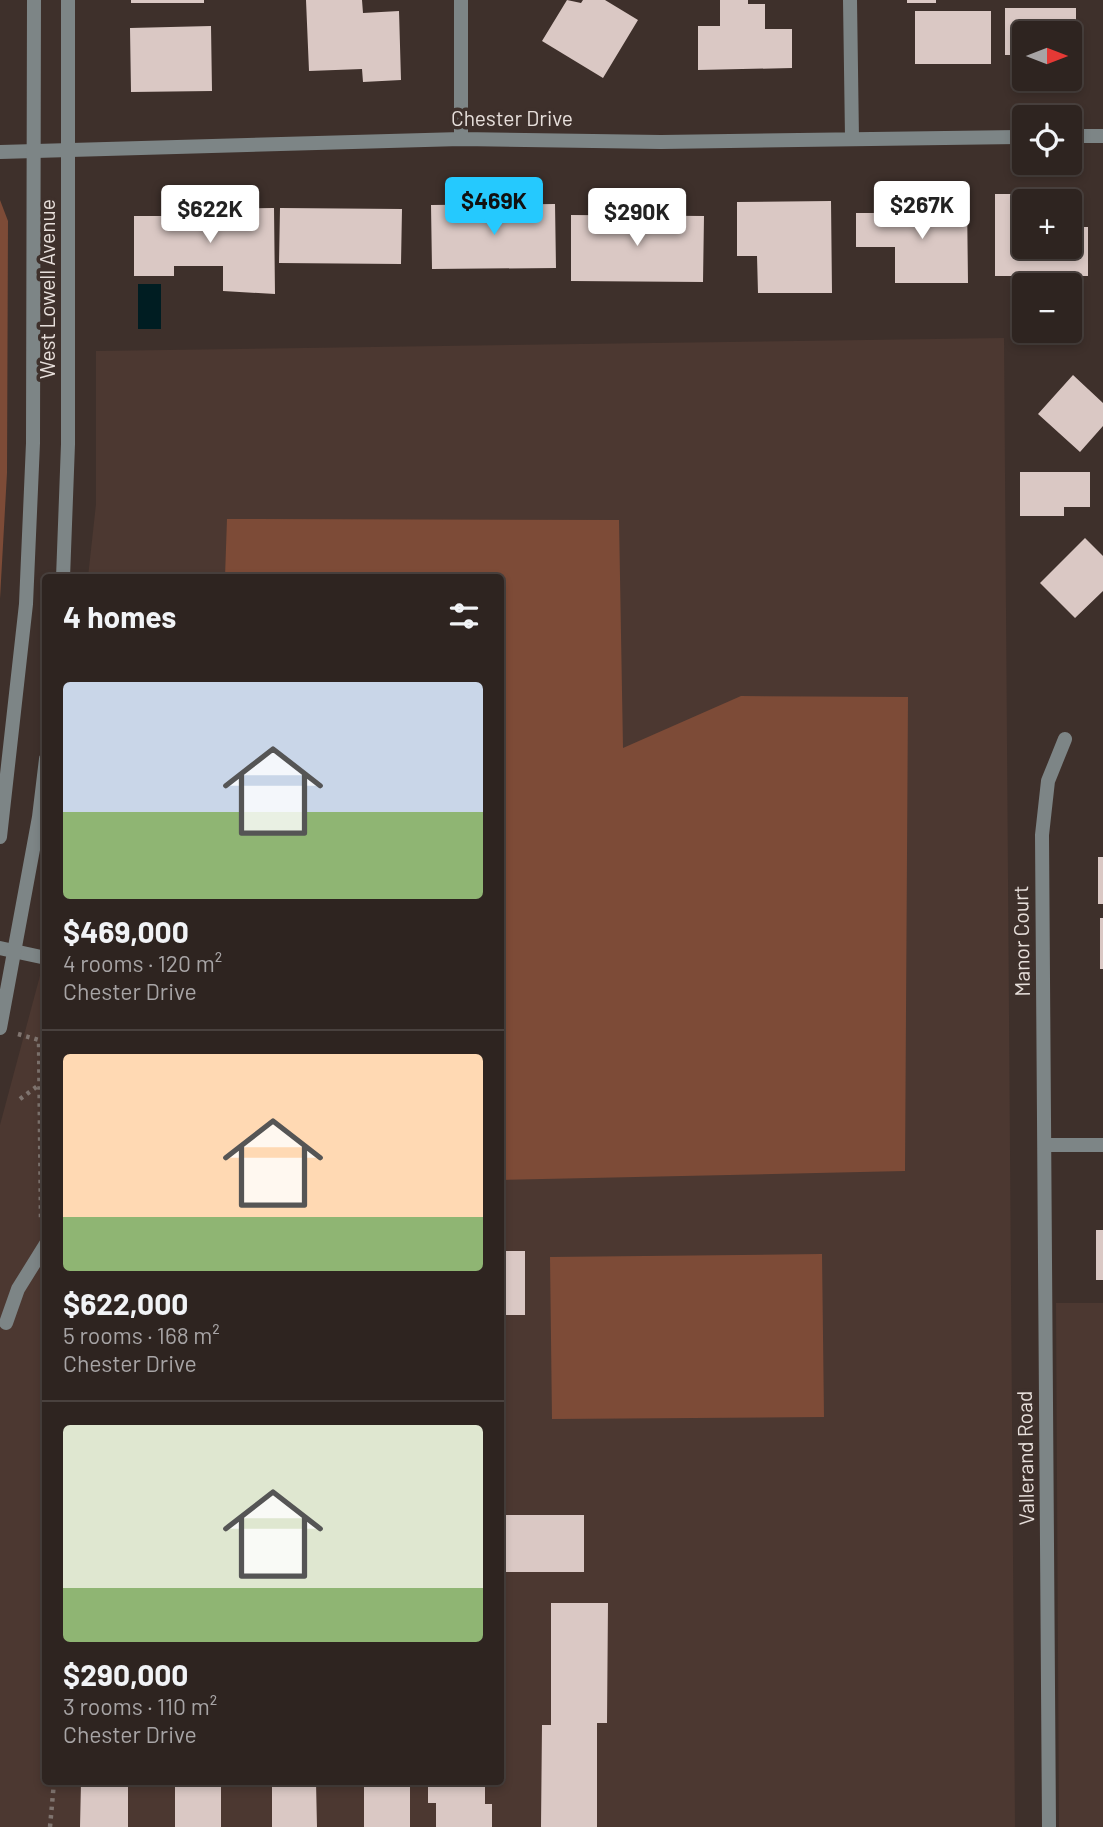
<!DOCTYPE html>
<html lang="en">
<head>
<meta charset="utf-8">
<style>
	body { margin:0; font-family:Barlow,sans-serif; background:#3a302d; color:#f1f3f6; height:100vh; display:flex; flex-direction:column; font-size:26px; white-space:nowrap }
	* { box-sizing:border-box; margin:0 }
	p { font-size:23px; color:#a7a4a5 }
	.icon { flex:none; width:38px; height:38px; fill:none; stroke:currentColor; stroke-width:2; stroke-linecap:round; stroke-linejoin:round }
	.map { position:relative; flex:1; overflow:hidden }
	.panel { position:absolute; left:42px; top:574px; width:462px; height:1211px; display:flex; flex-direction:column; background:#2e2420; border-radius:7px; box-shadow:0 4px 10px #0003,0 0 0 2px #49413e }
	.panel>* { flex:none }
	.needle { width:46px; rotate:90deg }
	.buttons { position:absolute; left:1012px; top:21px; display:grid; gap:14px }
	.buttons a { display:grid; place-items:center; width:70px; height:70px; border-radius:7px; background:#2e2420; box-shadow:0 4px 10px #0003,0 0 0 2px #49413e; font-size:35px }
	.price { position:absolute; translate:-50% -60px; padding:0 16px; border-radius:7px; background:#fff; color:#222; font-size:23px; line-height:46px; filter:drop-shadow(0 2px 4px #0008) }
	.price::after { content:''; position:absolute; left:50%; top:42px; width:21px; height:16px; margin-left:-10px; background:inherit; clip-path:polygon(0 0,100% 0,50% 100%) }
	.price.selected { background:#25c9fe; color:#111 }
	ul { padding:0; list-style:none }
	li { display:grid; align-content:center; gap:14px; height:371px; padding:0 21px }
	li+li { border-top:2px solid #49413e }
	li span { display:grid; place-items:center; height:217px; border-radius:7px; color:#555 }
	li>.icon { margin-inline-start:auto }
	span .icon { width:126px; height:126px; fill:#fffc; stroke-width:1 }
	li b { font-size:30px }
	h2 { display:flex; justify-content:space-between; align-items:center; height:84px; padding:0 21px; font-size:30px }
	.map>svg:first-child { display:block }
</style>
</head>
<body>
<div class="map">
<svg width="1103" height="1827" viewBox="0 0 1103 1827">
	<rect width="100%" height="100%" fill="#3e302b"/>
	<path fill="#4c3831" d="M1004,338l11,1489h-1015v-702l45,-168 1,825h454v-1204l-412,-1 8,-73v-153z
		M1056,1303h47v524h-44z"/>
	<path fill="#7d4b37" d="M0,200l8,21 -1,252 -7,126z
		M227,519l392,1 4,228 118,-52 167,1 -3,474 -404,9 -1,-602 -275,-1z
		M822,1254l2,163 -272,2 -2,-162z"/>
	<path fill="#001d22" d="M138,284h23v45h-23z"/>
	<path fill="#dac8c4" d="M131,0h73v3h-73z
		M306,0h56l1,13 36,-2 2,69 -38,2 -1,-13 -53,2z
		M567,0l14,3 2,-3h22l33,20 -35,58 -61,-37z
		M720,0h28v4h17v25h27v39l-94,2v-44h22z
		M907,0h29v3h-29z
		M1005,8h71v32h-7v-7h-45v22h-19z
		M915,11h76v53h-76z
		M211,26l1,65 -81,1 -1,-64z
		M995,194h59v7h-30v46h45v-20h19v49h-93z
		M931,198h36l1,85h-73v-36h-39v-34h75z
		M831,201l1,92h-74l-1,-37h-20v-54z
		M555,204l1,64 -124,1 -1,-64z
		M274,208l1,86 -52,-3v-25h-49v10h-40v-60h30v-6z
		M280,208l122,1 -1,55 -122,-1z
		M571,215l133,1 -1,66 -132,-1z
		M1073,375l30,28v23l-23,26 -42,-38z
		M1020,472h70v35h-26v9h-44z
		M1085,538l18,18v35l-28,27 -35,-35z
		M1098,857h5v47h-5z
		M1100,918h3v51h-3z
		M1096,1230h7v50h-7z
		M500,1251h25v64h-25z
		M502,1515h82v57h-82z
		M551,1603h57l-1,120h-10v104h-56l1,-102h9z
		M81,1782h47v45h-48z
		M175,1782h46v45h-46z
		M272,1782h44l1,45h-45z
		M364,1782h46v45h-46z
		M428,1782h57v22h7v23h-56v-24h-8z"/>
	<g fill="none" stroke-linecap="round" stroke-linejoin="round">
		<path stroke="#7f746f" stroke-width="4.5" stroke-dasharray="3.5 5" stroke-linecap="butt" d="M18,1034l21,6 2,181
			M20,1099l19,-14
			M50,1827l4,-45"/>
		<path stroke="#7d8586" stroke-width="14" d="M0,948l46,10
			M6,1323l12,-34 28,-45"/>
		<path stroke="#7d8586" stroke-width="14" d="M850,0l2,138
			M1069,136h34
			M461,139v-139
			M0,152l461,-13 200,3 363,-5
			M1046,1145h57
			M1049,1827l-7,-992 6,-54 17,-42"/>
		<path stroke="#7d8586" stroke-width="14" d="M63,578l5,-134v-444
			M0,837l26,-233 7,-161 1,-443
			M0,1028l39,-211 7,-58"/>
	</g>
	<g text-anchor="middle" stroke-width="7" stroke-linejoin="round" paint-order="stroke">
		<g font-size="21" fill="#e7dfdb" stroke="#3e302b">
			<text x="512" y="126">Chester Drive</text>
			<text transform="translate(48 289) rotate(-90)" y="7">West Lowell Avenue</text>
			<text transform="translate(1022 941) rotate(-91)" y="7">Manor Court</text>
			<text transform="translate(1026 1458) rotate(-91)" y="7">Vallerand Road</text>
		</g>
	</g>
</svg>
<div class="buttons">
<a><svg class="needle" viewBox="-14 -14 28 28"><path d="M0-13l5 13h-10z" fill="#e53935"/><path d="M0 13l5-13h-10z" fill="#a7a4a5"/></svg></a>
<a><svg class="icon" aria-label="locate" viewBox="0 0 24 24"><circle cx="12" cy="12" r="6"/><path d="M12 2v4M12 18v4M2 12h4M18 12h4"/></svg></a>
<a>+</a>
<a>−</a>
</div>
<b class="price selected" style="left:494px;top:237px">$469K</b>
<b class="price" style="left:922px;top:241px">$267K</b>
<b class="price" style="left:210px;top:245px">$622K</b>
<b class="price" style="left:637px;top:248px">$290K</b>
<section class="panel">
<h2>4 homes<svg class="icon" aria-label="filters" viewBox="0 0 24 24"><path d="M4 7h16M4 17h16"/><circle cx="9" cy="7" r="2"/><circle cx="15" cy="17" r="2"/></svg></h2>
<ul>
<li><span style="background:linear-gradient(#c9d6e8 60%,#8fb573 0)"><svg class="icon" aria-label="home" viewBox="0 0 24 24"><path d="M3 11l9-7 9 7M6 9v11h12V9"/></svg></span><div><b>$469,000</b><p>4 rooms · 120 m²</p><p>Chester Drive</p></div></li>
<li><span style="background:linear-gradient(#ffd9b3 75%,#8fb573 0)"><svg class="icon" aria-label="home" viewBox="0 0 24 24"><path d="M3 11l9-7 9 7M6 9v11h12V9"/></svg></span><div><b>$622,000</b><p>5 rooms · 168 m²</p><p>Chester Drive</p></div></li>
<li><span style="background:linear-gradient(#dfe7d0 75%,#8fb573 0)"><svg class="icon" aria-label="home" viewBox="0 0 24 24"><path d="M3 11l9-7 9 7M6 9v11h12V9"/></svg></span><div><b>$290,000</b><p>3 rooms · 110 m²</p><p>Chester Drive</p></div></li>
</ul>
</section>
</div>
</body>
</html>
